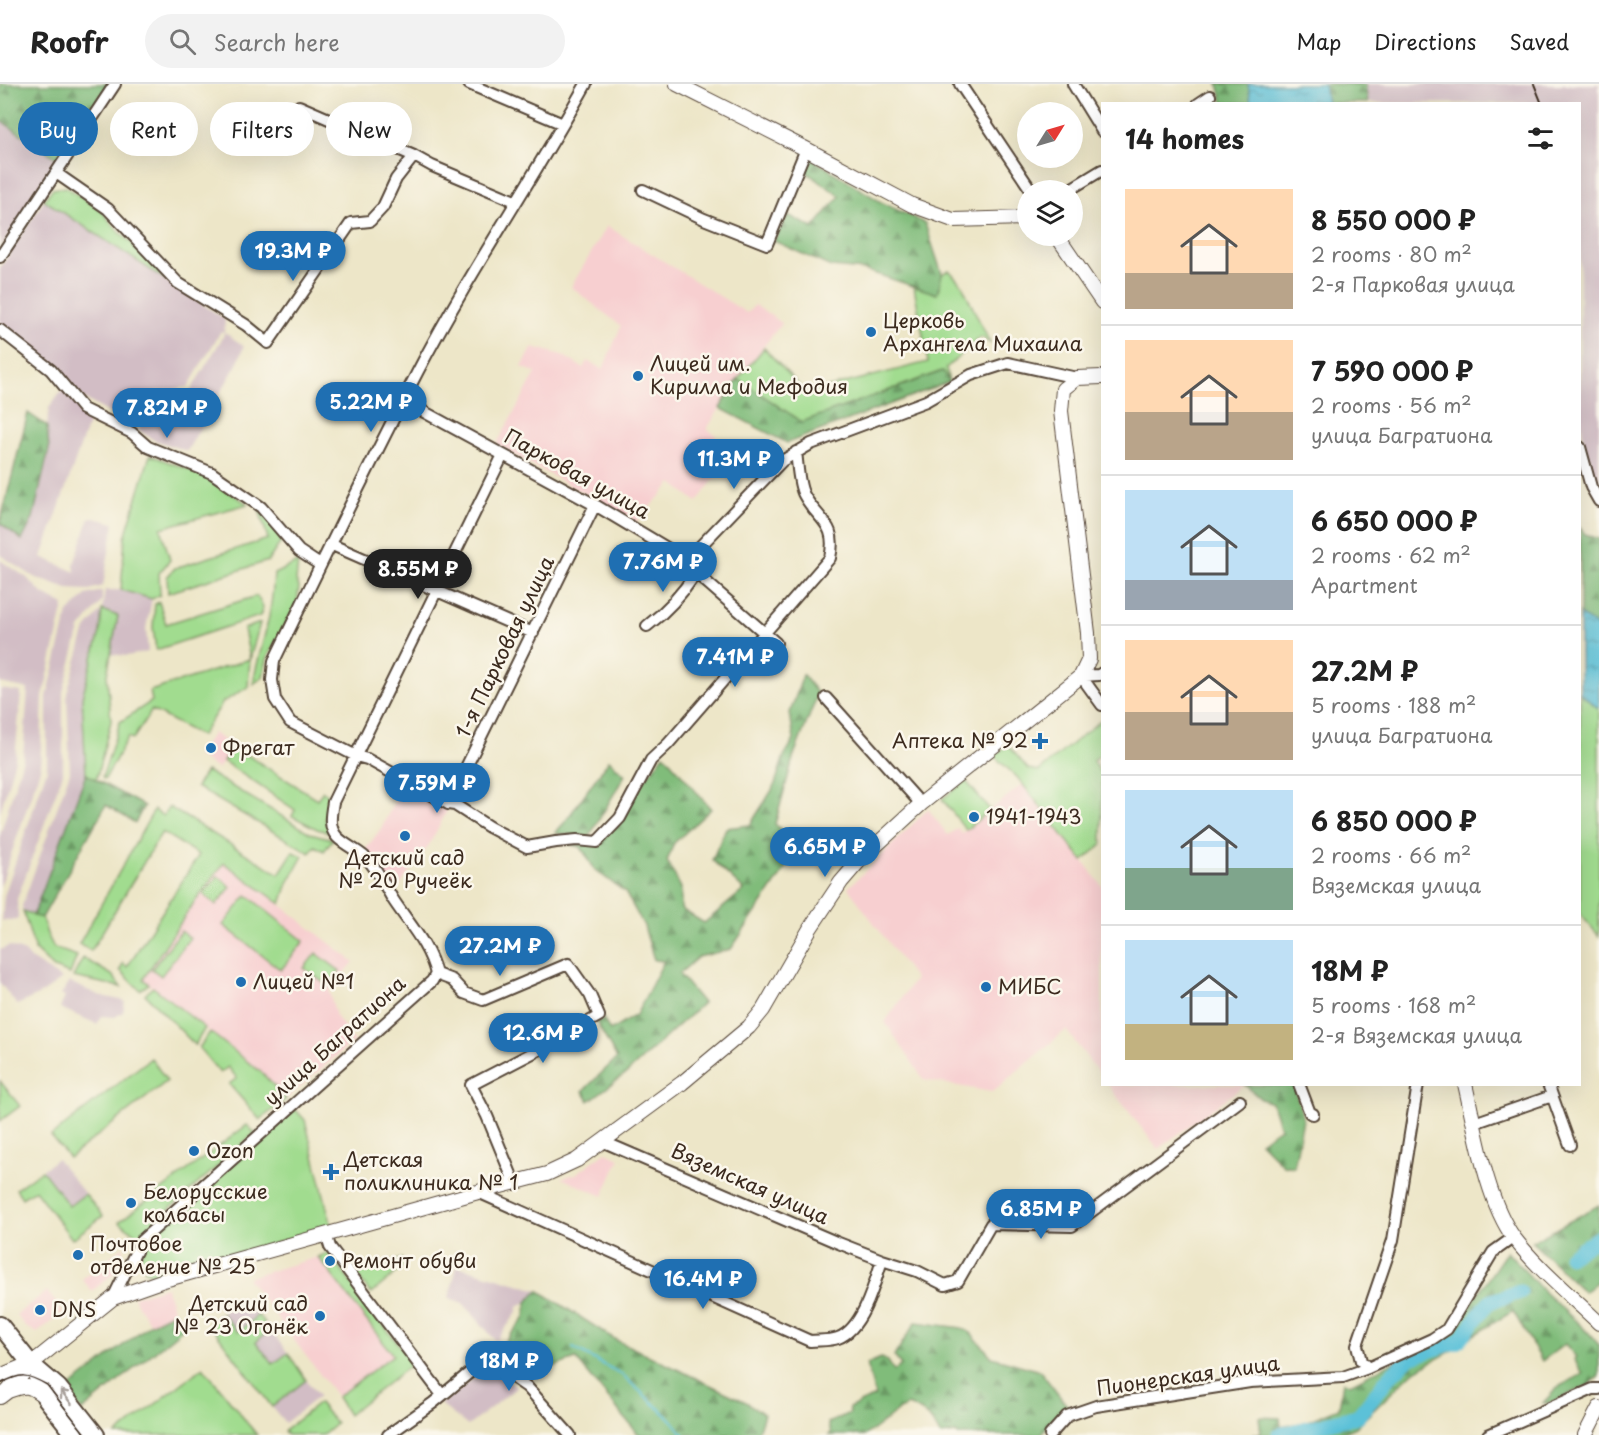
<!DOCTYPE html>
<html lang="en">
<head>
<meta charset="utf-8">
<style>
	body { margin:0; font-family:"Playpen Sans",sans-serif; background:#f2f2f2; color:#222; height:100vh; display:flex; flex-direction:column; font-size:22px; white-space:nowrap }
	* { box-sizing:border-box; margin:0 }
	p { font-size:20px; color:#767676 }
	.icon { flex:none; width:33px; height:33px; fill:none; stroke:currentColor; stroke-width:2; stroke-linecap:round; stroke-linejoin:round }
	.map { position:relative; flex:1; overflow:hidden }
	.drawer { position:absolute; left:1101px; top:18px; width:480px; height:984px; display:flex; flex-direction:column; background:#fff; border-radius:0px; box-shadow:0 6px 24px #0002 }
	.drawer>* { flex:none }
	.banner { position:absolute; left:18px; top:18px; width:570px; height:54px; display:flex; gap:12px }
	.needle { width:39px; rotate:53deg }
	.controls { position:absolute; left:1017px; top:18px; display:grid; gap:12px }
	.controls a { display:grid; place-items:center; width:66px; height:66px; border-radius:50%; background:#fff; box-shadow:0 6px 24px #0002; font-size:30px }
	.price { position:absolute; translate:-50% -51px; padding:0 14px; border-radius:21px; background:#1f6fb2; color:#fff; font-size:20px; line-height:39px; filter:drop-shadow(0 2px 3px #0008) }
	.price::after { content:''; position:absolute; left:50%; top:36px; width:18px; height:14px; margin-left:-9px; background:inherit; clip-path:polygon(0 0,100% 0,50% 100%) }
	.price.active { background:#222; color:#fff }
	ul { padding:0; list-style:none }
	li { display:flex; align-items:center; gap:18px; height:150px; padding:0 24px }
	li+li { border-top:2px solid #e0e0e0 }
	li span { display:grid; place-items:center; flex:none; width:168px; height:120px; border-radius:0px; color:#555 }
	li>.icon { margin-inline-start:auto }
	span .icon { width:72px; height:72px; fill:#fffc; stroke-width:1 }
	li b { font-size:26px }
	h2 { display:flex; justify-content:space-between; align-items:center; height:72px; padding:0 24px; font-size:26px }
	.tag { padding:0 21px; border-radius:27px; background:#fff; box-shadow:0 6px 24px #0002; font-size:21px; line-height:54px }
	.tag.active { background:#1f6fb2; color:#fff }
	header { display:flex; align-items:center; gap:36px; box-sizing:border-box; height:84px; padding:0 30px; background:#fff; border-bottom:2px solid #e0e0e0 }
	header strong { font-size:28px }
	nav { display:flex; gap:33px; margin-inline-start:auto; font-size:21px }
	.search { width:420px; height:54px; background:#f2f2f2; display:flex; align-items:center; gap:15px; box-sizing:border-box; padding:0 21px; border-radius:33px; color:#767676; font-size:22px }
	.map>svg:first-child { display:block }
</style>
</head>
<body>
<header>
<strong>Roofr</strong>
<div class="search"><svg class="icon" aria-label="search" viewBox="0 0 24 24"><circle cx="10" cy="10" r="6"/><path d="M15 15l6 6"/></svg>Search here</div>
<nav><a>Map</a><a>Directions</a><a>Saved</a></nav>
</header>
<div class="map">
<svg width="1599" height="1351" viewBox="0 0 1599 1351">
	<defs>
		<pattern id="forest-firs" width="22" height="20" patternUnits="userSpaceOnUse" patternTransform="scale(1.5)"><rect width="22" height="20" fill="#80bc7a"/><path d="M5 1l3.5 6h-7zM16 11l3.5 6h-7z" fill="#6a9963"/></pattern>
		<pattern id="water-ripples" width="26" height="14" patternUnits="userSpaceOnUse" patternTransform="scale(1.5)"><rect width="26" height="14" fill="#5bc1d8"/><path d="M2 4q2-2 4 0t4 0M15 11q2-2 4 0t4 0" fill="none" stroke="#4c9daf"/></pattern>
	</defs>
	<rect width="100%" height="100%" fill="#fbf7ec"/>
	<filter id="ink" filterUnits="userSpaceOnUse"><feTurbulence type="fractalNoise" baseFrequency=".0167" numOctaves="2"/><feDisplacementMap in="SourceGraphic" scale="12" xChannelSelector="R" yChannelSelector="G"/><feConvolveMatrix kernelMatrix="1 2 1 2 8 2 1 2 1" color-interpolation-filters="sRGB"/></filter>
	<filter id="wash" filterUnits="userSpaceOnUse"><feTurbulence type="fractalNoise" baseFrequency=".008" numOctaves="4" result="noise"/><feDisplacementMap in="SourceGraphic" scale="24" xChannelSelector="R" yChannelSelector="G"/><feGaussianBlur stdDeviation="1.35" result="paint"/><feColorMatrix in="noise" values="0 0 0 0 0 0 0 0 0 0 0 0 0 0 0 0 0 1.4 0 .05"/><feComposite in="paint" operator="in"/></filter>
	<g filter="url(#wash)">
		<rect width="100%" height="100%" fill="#ede6c8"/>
		<path fill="#f7cfd0" d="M607,142l140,87 8,-8 27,18 -44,56 -31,50 9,6 -11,21 18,11 -26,35 -25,-19 -36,39 -140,-77 40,-72 -14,-6 11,-20 29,8 21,13 4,-7 16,8 18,-43 -50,-39z
			M213,649l20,13 -15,23 -21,-13z
			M1024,699l78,103v191l-36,-47 -74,62 -68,-12 -39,-58 30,-43 -67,-91 80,-79 20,26 10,-7 4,5z
			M401,703l47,22 -19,36 -33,46 -31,-41 17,-23z
			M225,778l129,100 -25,28 7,26 18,25 -68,58 -24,-26 -120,-94 51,-75z
			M1108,1001h137l-87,64z
			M606,1068l14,6 -17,38 -42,-18 15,-4z
			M124,1162l-7,25 -25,20 -10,-12z
			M318,1173l75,98 -56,42 -90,-119z
			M166,1203l8,25 -24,12 -17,-27z
			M47,1207l16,21 -26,21 -11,-6 -10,-12z"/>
		<path fill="#d2bdc5" d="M1365,0h234v417l-11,-27 -8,-59v-311l-212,-1z
			M0,36l58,39 -58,89z
			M44,116l181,119 -1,13 20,14 -7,18 -50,87 -33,-11 -16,-10 16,-28 28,-5 9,-7 32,-53 1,-5 -3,-1 -33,56 -37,5 -23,32 -45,-26 -34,-37 -49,-37v-56z
			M64,304l27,27 -49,142 33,15 -1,-8 16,-47 24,6 -11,63 -14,4 -22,-1 -33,-12 -34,-22v-32l21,17 28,-91 -2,-23 2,-18z
			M0,476l26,17 16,16 22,12 -21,92 -3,72 -40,118v-52l23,-76 5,-70 -28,-6z
			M105,506h16l31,9 -6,29 2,24 -21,4 -16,-2 7,-37 -16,-6 -2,21 -18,65 4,77 -53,142 -10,-5 -1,-5 48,-134 -3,-79 19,-64 16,-19z
			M102,507v10l-22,28 -17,63v81l-46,126 1,20 -16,2 2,-25 43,-127v-72l21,-84 18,-18z
			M0,605l21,3 -6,67 -15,54z
			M9,862l16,6 7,8 30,19 -20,14 -25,12 -17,-22v-33z
			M69,898l32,14 24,5 -2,11 -8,5 -14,-1 -4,8 -37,-16 5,-11 -4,-2z
			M57,1075l28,35 -16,12 -27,-36z
			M457,1182l81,24 -11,12 -8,3 -3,9 -20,27 -33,-38 -14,-5z
			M242,1213l16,18 -20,17 -17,-19z
			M270,1246l18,23 -15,12 -18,-23z
			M488,1283l29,20 -49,39 -28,-22z
			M306,1296l13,16 -34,27 -13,-16z"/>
		<path fill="#a1dc8f" stroke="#6e8356" stroke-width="1.5" d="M66,103l35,23 16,20 45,40 4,10 -122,-80 8,-11z
			M949,186l13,15 28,58 -9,-6 -35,31 3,14 -7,-11 -140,51 -64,-43 26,-31 42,45 122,-31 -14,-75 11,2 12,5 5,-20z
			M150,371l51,19 47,30 -87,24 9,32 -11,13 1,22 -8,4 -31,-9 4,-53z
			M259,425l18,21 4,12 -13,19 -100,32 -1,-16 8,-9 93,-29z
			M298,478l-2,19 3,6 -2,16 -29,53 -5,21 -10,7c3,-19 9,-36 13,-55 5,-18 7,-37 8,-55z
			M257,512l6,11 -3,9 -104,34 -3,-23 2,-23 4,-2 7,22z
			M102,526l16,6 -11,59 4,46 -15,59 -10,-6 -4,-77 18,-65z
			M260,539l-10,36 -2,28 -25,15 -22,34 -49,-26 -19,29 -5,-2 -23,42 -3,-1 18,-56 32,-21 -2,-10 100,-32 -6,-30z
			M1580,609l19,16v227l-19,-22z
			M1102,635v34l-9,8 9,14v69l-19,17 -66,-84 -23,-21 14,-11 20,24 11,2z
			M233,662l84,53 6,-8 7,6 -5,22 5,14 -13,-4 -25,-13 3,-6 -72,-49z
			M206,687l104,62 23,6 -9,12 -9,-5 -5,7 -114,-66z
			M966,697l24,29 -24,20 -24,-31z
			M169,723l110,67 14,-22 10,4 -15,27 -7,21 -57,-41 -31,41 -50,75 6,5 -9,6 -20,-20 3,-7 4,4 72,-112 -37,-23 -71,119 -12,-7 75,-134 9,6z
			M218,792l13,11 -15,18 -13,-11z
			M247,811l57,46 -23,29 -58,-45z
			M23,827l19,7 5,16 7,14 23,8 -7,18 -16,-6 -19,-18z
			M181,847l9,7 -29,38 -9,-7z
			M316,869l24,18 -12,15 -24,-18z
			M83,874l29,17 9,12 -48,-10z
			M153,903l52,41 -10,17 -50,-51z
			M210,948l52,41 24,26 -26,21 -31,-36 8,-6 -9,-11 -8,6 -21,-25z
			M151,974l16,23 -98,77 -18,-22z
			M0,997l20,25 -20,15z
			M295,1025l10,11 27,107 -158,45 -20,3 -9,-4 -4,-14 2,-12z
			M247,1041l8,8 -116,103 -20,-14z
			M42,1086l27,36 16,-12 18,22 -31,23 -37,-49 -13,8 -6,-9z
			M328,1169l85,110 -65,52 -11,-18 56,-42 -75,-98z
			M402,1175l3,6 -34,29 -17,-22z
			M221,1229l17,19 20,-17 12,15 -14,12 17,22 15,-11 18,27 -34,27 -63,-84z
			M203,1283l54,68h-141z
			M319,1319l17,21 -13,11h-36l-3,-4z"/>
		<path fill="url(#forest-firs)" stroke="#5e734c" stroke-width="1.5" d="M0,0h109l-51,75 -58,-39z
			M1218,0h30l3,19h-28z
			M1324,0h41l3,19h-41z
			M809,73l72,45 44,21 17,51 -5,20 -73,-24 -33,-3 -57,-26 14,-26 25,13 27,-32 -34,-24z
			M943,287l6,11 -162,61 -67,-35 18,-29 64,43z
			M28,329l19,13 2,23 -16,69 -11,22 -22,-17z
			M1580,444l5,6 14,5v90l-19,-15z
			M803,591l15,19 -24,61 -19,69 26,22 -70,103 -33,8 -19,17 24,29 -75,69 -39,29 -6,-10 34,-33 -21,-36 7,-4 7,13 26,-16 28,-54 -10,-1 -10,-34 -19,-34 -30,-22 -14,-23 -14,-3h30l67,-90 47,55 -37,34 -7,18 14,27v21l23,14 40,-33 -32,-30 14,-32 24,-3 24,-38 10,-31 10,-16 -4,-27z
			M609,676l16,15 -36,62 -34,-4 10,-11z
			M86,690l58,32 -9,17 -29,-18 -64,113 -9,-2z
			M1245,1001h49l9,34 -9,48 -11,-2 -23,-23 20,-14 -8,-25 -11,-4z
			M1599,1121v75l-15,12 -52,-50z
			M1507,1167l38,42 44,40 10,12v31l-10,9 -40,18h-6l15,-16 25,-13 -9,-15 2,-2 -11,-13 -23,17 -29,-50 -49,30 -7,7 -44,24 -57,55 -18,8h-86l9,-2 -2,-16 21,1 1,9 24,-5 34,-14 4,-26 7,2 102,-52z
			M538,1206l78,50 130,62 18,12 -7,21h-118l-63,-76 -55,19 -25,-16 1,-10 28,-35 2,-15z
			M174,1228l12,14 -104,85 -17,-20 85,-67z
			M916,1238l46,6 9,5 21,24 48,14 28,36 -28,28h-82l-1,-2 -17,2c-9,-17 -13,-22 -32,-30l-10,6 -32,24h-37l2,-2 -3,-10 22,-10 -1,-5 26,-12 -8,-32 14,-6 7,3 6,10 7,-6 -7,-9z"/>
		<path fill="url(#water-ripples)" stroke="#4b767b" stroke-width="1.5" d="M1248,0h76l3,19h-76z
			M1580,530l19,15v80l-19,-16z"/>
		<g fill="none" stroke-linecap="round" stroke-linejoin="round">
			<path stroke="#5bc1d8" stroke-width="2" d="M573,1264l48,26 52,47 11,14"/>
			<path stroke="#5bc1d8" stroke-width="15" d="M1570,1172l29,-19
				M1279,1351l79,-19 30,-38 22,-21 49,-16 30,-39 31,-10"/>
		</g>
	</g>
	<g filter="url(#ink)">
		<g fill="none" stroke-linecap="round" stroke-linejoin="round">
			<g stroke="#564638" stroke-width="14">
				<path id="street" d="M469,0l94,40
					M586,0c-54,97 -117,189 -168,287 -50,96 -97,193 -144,290l-2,19 3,19 15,23 66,34 11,3 81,45 7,1 34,22 38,20 29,-5 21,-2 20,2 23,-24 31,-58 17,-16 162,-186c8,-35 -12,-37 -26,-63 -6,-11 -6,-30 -8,-43
					M960,0l71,106
					M1073,0l29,47
					M1198,20l12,-8
					M299,22l115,50
					M56,89l52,36 70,74 68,42 22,18 83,-120 19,-2 13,-14 13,-28 18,-23 18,10 83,35
					M643,106l61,29 63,25 39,-95
					M1069,106l33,-20
					M0,173l115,-173
					M0,246l51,40 32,39 49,24 16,14 64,26 49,34 38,44 21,14
					M404,317l191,104 92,55 95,-99 29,-17 115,-43 45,-26 37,-12 69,15
					M1580,363l11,40 8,14
					M330,460l203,89
					M687,476l9,13 80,70
					M647,542c20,-15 35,-32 49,-53
					M1081,592l21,29
					M1081,592l18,-1 3,-2
					M826,614l95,106
					M448,720l147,-299
					M436,890l16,6 12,13 19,7 85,-36 22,31 9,21 -53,30 -75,39 16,31 28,68
					M1299,1000l11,29 3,1
					M1548,1000l22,61
					M1474,1039l78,-27
					M604,1058l232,100 46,18 35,11 28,14 13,-4 33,-57 81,2 168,-125
					M478,1108l332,149c9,-1 20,0 28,-3 25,-9 37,-56 44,-78
					M326,1150l4,13 112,148
					M113,1214l28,-57 291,-260 4,-7c-7,-30 -28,-51 -44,-76 -7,-12 -13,-25 -22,-36 -9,-11 -23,-15 -33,-25 -9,-10 -6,-23 -4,-35l170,-347
					M1368,1284l64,-29 15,-10 46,-77 21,-15
					M388,1351l45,-32 53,-44 41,28 43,48
					M1050,1351l17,-19 29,-10 154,-24 93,-5 25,-9 -7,-7 -4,-16 36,-105 25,-156
					M1488,1351l105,-46h6"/>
			</g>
			<g stroke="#564638" stroke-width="16">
				<path id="secondary" d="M677,0l129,65 106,56 41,15 75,-2
					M1057,152l45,66
					M1465,1000c11,47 21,116 49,154 24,31 57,58 85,85
					M0,1292l29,-12
					M8,1307c18,-7 22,-6 37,6
					M0,1313l8,-6 23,-27 82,-66 51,-18 314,-88 69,-18 30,-14 105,-77 67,-56 14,-17 48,-83 30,-45 19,-22 61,-56 160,-128 8,-17 -1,-26 -27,-222 2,-22 14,-11 25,-1
					M1585,1351l14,-27"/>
			</g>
			<g stroke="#564638" stroke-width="20">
				<path id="primary" d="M0,1241l31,39 27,23 38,48
					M33,1283l12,30 30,38"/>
			</g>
			<use href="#street" stroke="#fff" stroke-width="10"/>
			<use href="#secondary" stroke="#fff" stroke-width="14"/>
			<use href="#primary" stroke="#fff" stroke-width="16"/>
			<path stroke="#3b2a1e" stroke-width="1.5" d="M0,1300c21,-11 26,-11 47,1l39,50"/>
			<path stroke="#3b2a1e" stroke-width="2" d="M1534,0l8,20"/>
		</g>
		<defs><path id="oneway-shaft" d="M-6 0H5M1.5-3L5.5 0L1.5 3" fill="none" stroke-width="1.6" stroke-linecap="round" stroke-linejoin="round" transform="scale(1.5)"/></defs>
		<use stroke="#a79f9a" href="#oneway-shaft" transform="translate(66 1313) rotate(-128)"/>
	</g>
	<g fill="#1f6fb2" stroke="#fbf7ec" stroke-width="2">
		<circle cx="871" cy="248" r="6"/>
		<circle cx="638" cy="292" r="6"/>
		<path d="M1037 648h6v6h6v6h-6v6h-6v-6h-6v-6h6z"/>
		<circle cx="211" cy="664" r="6"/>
		<circle cx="974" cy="733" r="6"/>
		<circle cx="405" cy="752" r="6"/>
		<circle cx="241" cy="898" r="6"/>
		<circle cx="986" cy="903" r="6"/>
		<circle cx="194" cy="1067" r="6"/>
		<path d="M328 1079h6v6h6v6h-6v6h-6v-6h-6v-6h6z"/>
		<circle cx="131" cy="1119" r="6"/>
		<circle cx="78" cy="1171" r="6"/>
		<circle cx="330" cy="1177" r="6"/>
		<circle cx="40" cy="1226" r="6"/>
		<circle cx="320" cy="1232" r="6"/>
	</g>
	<g text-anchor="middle" stroke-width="5" stroke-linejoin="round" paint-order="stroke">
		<g font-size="20" fill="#3b2a1e" stroke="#fbf7ec" text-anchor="start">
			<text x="883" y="244">Церковь<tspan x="883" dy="23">Архангела Михаила</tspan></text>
			<text x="650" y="287">Лицей им.<tspan x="650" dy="23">Кирилла и Мефодия</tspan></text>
			<text x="1028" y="664" text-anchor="end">Аптека № 92</text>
			<text x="223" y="671">Фрегат</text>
			<text x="986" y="740">1941-1943</text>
			<text x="405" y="781" text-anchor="middle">Детский сад<tspan x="405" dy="23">№ 20 Ручеёк</tspan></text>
			<text x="253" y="905">Лицей №1</text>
			<text x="998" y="910">МИБС</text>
			<text x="206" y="1074">Ozon</text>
			<text x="344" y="1083">Детская<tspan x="344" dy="23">поликлиника № 1</tspan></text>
			<text x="143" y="1115">Белорусские<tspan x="143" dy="23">колбасы</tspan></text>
			<text x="90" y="1167">Почтовое<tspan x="90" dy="23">отделение № 25</tspan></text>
			<text x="342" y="1184">Ремонт обуви</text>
			<text x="308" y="1227" text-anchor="end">Детский сад<tspan x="308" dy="23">№ 23 Огонёк</tspan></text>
			<text x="52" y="1233">DNS</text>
		</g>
		<g font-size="20" fill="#3b2a1e" stroke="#fbf7ec">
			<text transform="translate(577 390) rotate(29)" y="7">Парковая улица</text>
			<text transform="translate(505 563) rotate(-64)" y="7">1-я Парковая улица</text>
			<text transform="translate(335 957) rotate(-42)" y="7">улица Багратиона</text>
			<text transform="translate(750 1100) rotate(24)" y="7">Вяземская улица</text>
			<text transform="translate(1188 1292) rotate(-8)" y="7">Пионерская улица</text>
		</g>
	</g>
</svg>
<div class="controls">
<a><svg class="needle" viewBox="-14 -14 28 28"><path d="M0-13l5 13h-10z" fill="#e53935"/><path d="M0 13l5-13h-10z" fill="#767676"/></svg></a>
<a><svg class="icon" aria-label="layers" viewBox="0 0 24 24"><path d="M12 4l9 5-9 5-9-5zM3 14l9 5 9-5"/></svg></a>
</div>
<b class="price" style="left:293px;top:198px">19.3M ₽</b>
<b class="price" style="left:371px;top:349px">5.22M ₽</b>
<b class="price" style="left:167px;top:355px">7.82M ₽</b>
<b class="price" style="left:734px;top:406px">11.3M ₽</b>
<b class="price" style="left:663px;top:509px">7.76M ₽</b>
<b class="price active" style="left:418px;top:516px">8.55M ₽</b>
<b class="price" style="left:735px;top:604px">7.41M ₽</b>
<b class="price" style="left:437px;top:730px">7.59M ₽</b>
<b class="price" style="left:825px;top:794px">6.65M ₽</b>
<b class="price" style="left:500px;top:893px">27.2M ₽</b>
<b class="price" style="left:543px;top:980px">12.6M ₽</b>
<b class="price" style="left:1041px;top:1156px">6.85M ₽</b>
<b class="price" style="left:703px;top:1226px">16.4M ₽</b>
<b class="price" style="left:509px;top:1308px">18M ₽</b>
<div class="banner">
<a class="tag active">Buy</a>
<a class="tag">Rent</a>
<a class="tag">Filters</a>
<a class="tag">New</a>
</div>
<section class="drawer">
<h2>14 homes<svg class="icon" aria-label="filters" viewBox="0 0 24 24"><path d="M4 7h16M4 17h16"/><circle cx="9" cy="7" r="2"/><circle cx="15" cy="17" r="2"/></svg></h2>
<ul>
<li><span style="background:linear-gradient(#ffd9b3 70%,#b9a48a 0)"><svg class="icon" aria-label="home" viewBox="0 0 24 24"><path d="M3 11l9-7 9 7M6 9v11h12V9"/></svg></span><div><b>8 550 000 ₽</b><p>2 rooms · 80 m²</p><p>2-я Парковая улица</p></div></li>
<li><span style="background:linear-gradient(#ffd9b3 60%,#b9a48a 0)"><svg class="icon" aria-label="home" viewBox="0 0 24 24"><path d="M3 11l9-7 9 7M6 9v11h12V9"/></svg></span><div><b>7 590 000 ₽</b><p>2 rooms · 56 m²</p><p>улица Багратиона</p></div></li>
<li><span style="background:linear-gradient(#bfe0f5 75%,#9aa5b1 0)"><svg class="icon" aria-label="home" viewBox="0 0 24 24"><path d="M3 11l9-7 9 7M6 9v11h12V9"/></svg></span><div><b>6 650 000 ₽</b><p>2 rooms · 62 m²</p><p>Apartment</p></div></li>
<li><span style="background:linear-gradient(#ffd9b3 60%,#b9a48a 0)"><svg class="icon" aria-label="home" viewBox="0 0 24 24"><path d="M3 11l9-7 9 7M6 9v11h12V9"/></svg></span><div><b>27.2M ₽</b><p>5 rooms · 188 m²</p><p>улица Багратиона</p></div></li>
<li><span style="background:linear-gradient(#bfe0f5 65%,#7fa58c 0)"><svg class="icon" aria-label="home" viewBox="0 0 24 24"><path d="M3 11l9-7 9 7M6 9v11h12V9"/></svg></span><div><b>6 850 000 ₽</b><p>2 rooms · 66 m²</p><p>Вяземская улица</p></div></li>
<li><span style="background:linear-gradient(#bfe0f5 70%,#c2b280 0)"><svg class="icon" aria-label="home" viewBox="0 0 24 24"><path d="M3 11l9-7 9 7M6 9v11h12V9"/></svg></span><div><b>18M ₽</b><p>5 rooms · 168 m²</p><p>2-я Вяземская улица</p></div></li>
</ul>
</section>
</div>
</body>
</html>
